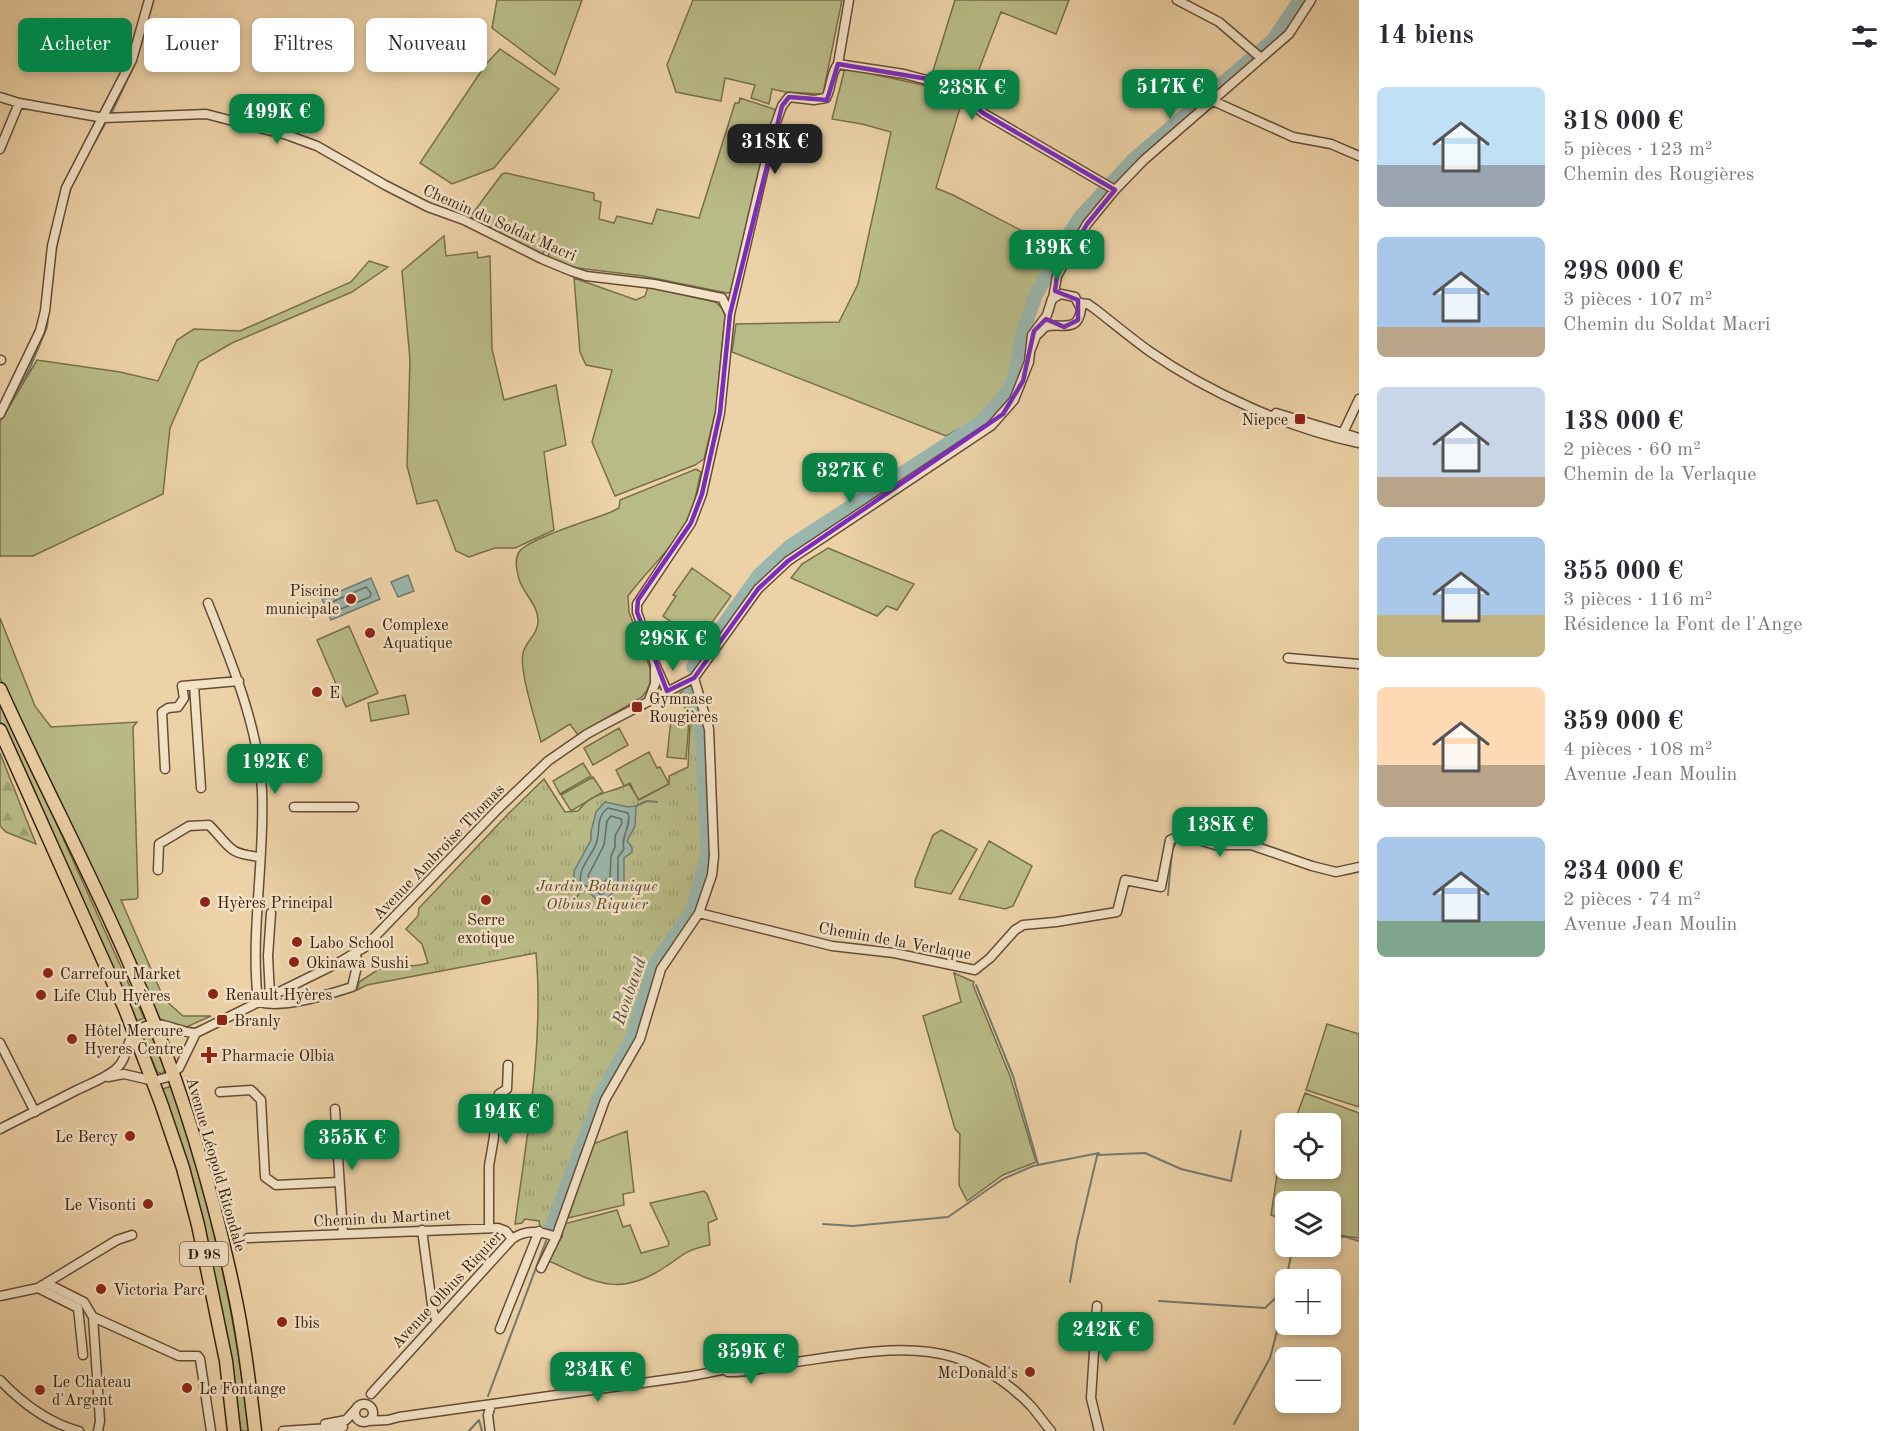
<!DOCTYPE html>
<html lang="fr">
<head>
<meta charset="utf-8">
<style>
	body { margin:0; font-family:"Old Standard TT",serif; background:#f2f2f3; color:#2b2b33; height:100vh; display:flex; flex-direction:column; font-size:22px; white-space:nowrap }
	* { box-sizing:border-box; margin:0 }
	p { font-size:20px; color:#7c7c81 }
	.icon { flex:none; width:33px; height:33px; fill:none; stroke:currentColor; stroke-width:2; stroke-linecap:round; stroke-linejoin:round }
	.map { position:relative; flex:1; overflow:hidden }
	.side { display:flex; flex-direction:column; background:#fff; width:540px }
	.side>* { flex:none }
	.top-card { position:absolute; left:18px; top:18px; width:570px; height:54px; display:flex; gap:12px }
	.buttons { position:absolute; left:1275px; top:1113px; display:grid; gap:12px }
	.buttons a { display:grid; place-items:center; width:66px; height:66px; border-radius:9px; background:#fff; box-shadow:0 3px 9px #0003; font-size:30px }
	.price { position:absolute; translate:-50% -51px; padding:0 14px; border-radius:12px; background:#0b8043; color:#fff; font-size:20px; line-height:39px; filter:drop-shadow(0 2px 3px #0008) }
	.price::after { content:''; position:absolute; left:50%; top:36px; width:18px; height:14px; margin-left:-9px; background:inherit; clip-path:polygon(0 0,100% 0,50% 100%) }
	.price.selected { background:#222; color:#fff }
	ul { padding:0; list-style:none }
	li { display:flex; align-items:center; gap:18px; height:150px; padding:0 18px }
	li span { display:grid; place-items:center; flex:none; width:168px; height:120px; border-radius:9px; color:#555 }
	li>.icon { margin-inline-start:auto }
	span .icon { width:72px; height:72px; fill:#fffc; stroke-width:1 }
	li b { font-size:26px }
	h2 { display:flex; justify-content:space-between; align-items:center; height:72px; padding:0 18px; font-size:26px }
	.pill { padding:0 21px; border-radius:9px; background:#fff; box-shadow:0 3px 9px #0003; font-size:21px; line-height:54px }
	.pill.selected { background:#0b8043; color:#fff }
	main { display:flex; flex:1; min-height:0 }
	.map>svg:first-child { display:block }
</style>
</head>
<body>
<main>
<div class="map">
<svg width="1359" height="1431" viewBox="0 0 1359 1431">
	<defs>
		<pattern id="forest-firs" width="22" height="20" patternUnits="userSpaceOnUse" patternTransform="scale(1.5)"><rect width="22" height="20" fill="#b9bb87"/><path d="M5 1l3.5 6h-7zM16 11l3.5 6h-7z" fill="#a0a073"/></pattern>
		<pattern id="park-tufts" width="24" height="20" patternUnits="userSpaceOnUse" patternTransform="scale(1.5)"><rect width="24" height="20" fill="#b9bb87"/><path d="M3 7l-1-3M5 7V3M7 7l1-3M15 17l-1-3M17 17v-4M19 17l1-3" fill="none" stroke="#a0a073"/></pattern>
	</defs>
	<rect width="100%" height="100%" fill="#edd2a7"/>
	<filter id="stains"><feTurbulence type="fractalNoise" baseFrequency=".00333" numOctaves="4"/><feColorMatrix values="0 0 0 0 .2 0 0 0 0 .09 0 0 0 0 .02 0 0 0 .5 -.17"/></filter>
	<radialGradient id="worn" r=".72"><stop offset=".6" stop-color="#630" stop-opacity="0"/><stop offset="1" stop-color="#630" stop-opacity=".3"/></radialGradient>
	<path fill="#b9bb87" stroke="#786e4b" stroke-width="1.5" d="M497,0h85l-27,75 -63,-47z
		M693,0h149l-19,94 -38,-2 -13,-3 -3,15 -18,-6 4,-13 -30,-7 -4,23 -45,-9 -9,-27z
		M955,0h114l-13,34 -55,-22 -31,81 -10,-11 -28,-8z
		M500,49l59,40 -65,79 -42,16 -32,-21 66,-99z
		M845,68l105,23 12,10 -26,87 17,7 102,53 -26,51 -16,75 -8,14 -27,31 -32,17 -214,-84 4,-28 103,-2 19,-38 33,-152 -29,-8 -30,-5z
		M740,98l34,11 2,5 -44,178 -5,1 -84,-17 -74,-9 -21,-8 1,-7 -4,-2 -3,5 -72,-38 32,-43 4,-1 88,20v7l7,2 -2,17 15,4 3,-7 35,8 5,-15 42,9 36,-115h4z
		M444,236l2,20 31,-4 1,6 12,-2 2,93 12,51 52,-15 10,60 -22,7 10,78 -39,18h-20l-26,9 -13,-6 -19,-51 -20,4 -10,-38 3,-106 -8,-89z
		M369,261l19,6 -36,25 -120,51 -33,19 -29,66 -7,66 -130,62h-33v-134l37,-62 83,12 38,9 19,-41 17,-11 46,2 111,-49z
		M574,278l62,22 9,-4 3,-9 67,15 7,6 3,7 -9,95 -12,49 -9,6 -80,31 -23,-54 20,-72 -26,-5 -6,-13z
		M696,469l5,3c-3,12 -5,25 -9,37 -12,34 -43,58 -64,87l1,16 22,59c0,11 -2,18 -9,26l-64,38 -8,-11 -29,18c-5,-20 -22,-71 -18,-89 3,-12 16,-20 15,-33 0,-15 -15,-27 -19,-41 -2,-8 -5,-19 0,-27 10,-14 73,-32 92,-40l8,-4 1,-8z
		M828,548l86,36 -17,26 -10,-4 -10,10 -86,-38 11,-14z
		M692,568l39,28 -28,39 1,2 -4,6 -37,-27 13,-20 -3,-1z
		M0,618l35,88 16,21 86,-5 -4,5 5,170 -2,2 -15,1 43,99 19,17h28l-27,12 -24,-9 -160,-341z
		M349,626l29,67 -32,14 -29,-67z
		M405,695l4,19 -38,7 -3,-18z
		M0,698l144,320 -7,3 -137,-300z
		M671,720l18,1 -3,38 -19,-2z
		M619,728l9,17 -35,20 -9,-17z
		M649,752l8,16 3,-1 9,17 -31,16 -8,-17 -6,3 -8,-16z
		M583,763l8,13 -31,18 -7,-13z
		M593,777l10,15 -32,19 -10,-16z
		M941,830l36,19 -26,45 -36,-7v-6l18,-46z
		M989,841l43,25 -19,40 -8,3 -46,-10z
		M954,973l20,9 -1,3 37,91 26,86 -33,13 -36,26 -8,-16 1,-51 -5,-5 -32,-113 38,-14z
		M1327,1024l32,10v73l-53,-17z
		M146,1031l5,3 14,36 -3,4 -5,-2 -14,-35z
		M171,1086c39,113 64,226 78,345h-8l-16,-105 -20,-96 -42,-141z
		M1305,1093l54,20v125l-28,-4 -1,-32h-44l-1,19 -14,-6 6,-40 8,-26 1,19h44v-44l-36,-1z
		M627,1131l7,61 -11,2 1,11 -56,13 25,-74z
		M704,1191l3,3 10,25 -9,4 2,22c-22,4 -27,10 -45,22 -47,32 -72,14 -118,-7l15,-23 2,-13 53,-14 6,17 7,-2 11,28 27,-7 1,-3 -19,-40z"/>
	<path fill="url(#forest-firs)" stroke="#786e4b" stroke-width="1.5" d="M0,753l36,91 -30,-12 -6,-6z"/>
	<path fill="url(#park-tufts)" stroke="#786e4b" stroke-width="1.5" d="M685,690l13,44 5,125 -15,49 -34,50 -7,14 -18,64 -34,60 -49,135 -6,-4 -1,-6 -14,-2 -3,4 -7,1c12,-88 29,-183 21,-271l-169,32 -10,5 2,-8 20,-13 41,-4 8,-2 -6,-19 -16,-15 12,-13 1,-8 89,-94 36,-35 21,33 13,-1c14,-19 32,-18 51,-27l10,16 30,-16v-8l19,-9 2,-45 -10,-29z"/>
	<path fill="#9ab6ad" stroke="#737a6e" stroke-width="1.5" d="M408,575l6,16 -16,6 -7,-15z
		M371,578l9,21 -49,21 -9,-21z
		M605,802l23,5 8,-1 -1,20 -8,15 5,6v5l-8,6v28l-8,4 -10,9 -8,2 -7,-7 -7,-3 -3,2 -3,-1 1,-2 -5,-6v-13l17,-31v-8l5,-20z"/>
	<g fill="none" stroke-linecap="round" stroke-linejoin="round">
		<path stroke="#696b5e" stroke-width="1.5" d="M366,587l5,6 -1,4 -34,14 -3,-1 -2,-6 1,-2z
			M608,808l20,5c4,14 -8,23 -4,36l-6,8v25l-17,13 -7,-6 -13,-5c-4,-15 10,-27 15,-40 5,-13 -1,-27 12,-36z
			M611,816l10,3 1,4 -7,13v11l-4,9 -1,21 -9,7 -12,-6 -1,-2 16,-31 3,-24z"/>
		<path stroke="#737a6e" stroke-width="2" d="M112,112l23,-49
			M92,147l13,-23
			M63,216l9,-32
			M55,254l5,-24
			M8,406l21,-36 18,-43 5,-47
			M636,806l11,-5 10,1
			M1171,836l4,-5 5,1
			M1257,842l34,12
			M1168,895l4,-44 4,-9
			M576,898l4,-5
			M976,985l37,91 25,88
			M823,1224l30,2 95,-9 55,-38 30,-13 66,-13 -2,2 48,-2 36,16 50,12 10,-50
			M1330,1237h16l13,4
			M1286,1280l7,-34
			M1070,1282l7,-41 20,-85
			M1159,1301l106,7 19,-18
			M488,1396l58,-155
			M1234,1424l36,-66 10,-38 6,-39
			M469,1431l10,-11 3,11"/>
		<path stroke="#9ab6ad" stroke-width="14" d="M693,667l66,-92 31,-29 191,-124 27,-31 6,-13 9,-46 12,-35 34,-63 12,-18 53,-57 139,-119 27,-40
			M551,1229l49,-132 32,-59 23,-74 37,-53 16,-56 -6,-117 -1,-11 -11,-37"/>
		<g stroke="#654c35" stroke-width="11">
			<path id="minor" d="M1177,0l42,22 42,36
				M838,64l66,10 49,13 30,26 132,77
				M0,97l19,6 85,15 102,-4 81,21 30,11 68,39 43,22 36,13 78,39 29,12 15,5 68,8 68,14 8,16 -10,99 -18,81 -11,29 -54,81v8l18,52 12,27
				M1211,100l82,37 38,7 28,12
				M0,149l19,-46
				M1053,298l4,-22 6,-11 24,-41 28,-34 29,-30 145,-126 22,-34
				M1080,303l8,1 7,5c18,14 36,29 54,42 59,41 140,78 210,92
				M730,314l42,-180 10,-28 7,-9 25,3 12,-2c6,-11 4,-24 12,-34l11,-64
				M0,360h1
				M1276,413l83,25
				M0,414l40,-83 5,-20 7,-65 14,-58 66,-128 17,-60
				M1342,435l17,-36
				M208,603c24,61 50,122 54,188 3,70 -12,141 -4,211 25,7 69,-7 94,-15l6,-25 -3,-9
				M1288,658l71,6
				M194,685l7,103
				M649,700l6,-16v-17
				M165,769l-3,-57 6,-4 10,-1 6,-9 -2,-12 57,-5
				M294,807h60
				M158,870l1,-26 30,-18 20,-1c23,23 17,28 51,32
				M699,913l133,33 62,7 81,17 15,-12 25,-28 8,-5 33,-3 61,-10 8,-32 36,7 9,-47 12,-5 33,10h36l61,21 24,6 23,-5
				M270,996l-2,-40 3,-43
				M0,1043l35,69
				M108,1077l16,-3 30,7 14,-4 11,-9 17,-35
				M220,1092l31,-2 10,10 4,77 11,8 63,-3
				M335,1109l8,125
				M0,1129c25,-13 50,-25 75,-38 14,-7 29,-12 41,-22 16,-14 6,-35 30,-43 18,-6 32,7 50,7l142,-70 27,-16 133,-138 50,-48 39,-27 22,-12 85,-44 64,-89 30,-28 203,-135 23,-26 15,-38 3,-27 15,-20 5,-16 9,-5 14,3 6,12c-3,25 -20,13 -36,18l-9,9 -5,13
				M489,1228v-62l5,-29 1,-27 4,-16 8,-5 1,-24
				M422,1230l11,82 4,9
				M248,1238l250,-10 8,3 6,8
				M541,1268l15,-31 49,-137 35,-61 21,-70 38,-56 13,-38 2,-19 -5,-127 -15,-51
				M46,1283l38,19 9,15
				M38,1288l40,20 5,47
				M0,1296l38,-8 79,-48 15,-5
				M1097,1306l-6,92 8,33
				M500,1329l39,-98
				M728,1372c24,1 44,-7 68,-10 91,-13 163,-31 235,44 7,8 13,17 20,25
				M0,1380c21,22 49,43 79,51
				M371,1394l141,-155c14,-10 28,-8 44,-2
				M355 1413a9 9 0 1 1 18 0a9 9 0 1 1-18 0Z
				M367,1421l21,-1 11,-3 286,-40c30,-4 63,-16 92,-12
				M325,1424l21,-4 10,-11
				M98,1431l2,-10 -7,-104 86,39h19l2,3 11,72
				M283,1431l60,-4
				M490,1431l-2,-16 3,-10"/>
		</g>
		<g stroke="#38200f" stroke-width="15">
			<path id="highway" d="M0,689c41,91 88,179 128,271 48,109 84,224 108,341 9,43 14,87 19,130
				M0,730l125,279 36,94 22,65 15,57 28,136 8,70"/>
		</g>
		<use href="#minor" stroke="#f3e2c6" stroke-width="8"/>
		<use href="#highway" stroke="#edd2a7" stroke-width="12"/>
	</g>
	<path fill="none" stroke="#7b2cbf" stroke-width="4.5" stroke-linejoin="round" d="M838,64l90,15 25,8 30,26 132,77 -28,34 -30,52 -2,15 23,9v20l-14,7 -18,-8 -12,12 -11,50 -20,33 -215,147 -30,28 -64,89 -27,13 -30,-79 1,-12 53,-77 11,-29 18,-81 10,-99 52,-208 7,-9 38,3z"/>
	<g fill="#8f2418" stroke="#f3e2c6" stroke-width="2">
		<rect x="1294" y="413" width="12" height="12" rx="3"/>
		<circle cx="351" cy="599" r="6"/>
		<circle cx="370" cy="633" r="6"/>
		<circle cx="317" cy="692" r="6"/>
		<rect x="631" y="701" width="12" height="12" rx="3"/>
		<circle cx="486" cy="900" r="6"/>
		<circle cx="205" cy="902" r="6"/>
		<circle cx="297" cy="942" r="6"/>
		<circle cx="294" cy="962" r="6"/>
		<circle cx="48" cy="973" r="6"/>
		<circle cx="213" cy="994" r="6"/>
		<circle cx="41" cy="995" r="6"/>
		<rect x="216" y="1014" width="12" height="12" rx="3"/>
		<circle cx="72" cy="1039" r="6"/>
		<path d="M206 1046h6v6h6v6h-6v6h-6v-6h-6v-6h6z"/>
		<circle cx="130" cy="1136" r="6"/>
		<circle cx="148" cy="1204" r="6"/>
		<circle cx="101" cy="1289" r="6"/>
		<circle cx="282" cy="1322" r="6"/>
		<circle cx="1030" cy="1372" r="6"/>
		<circle cx="187" cy="1388" r="6"/>
		<circle cx="40" cy="1390" r="6"/>
	</g>
	<g text-anchor="middle" stroke-width="5" stroke-linejoin="round" paint-order="stroke">
		<rect fill="#f3e2c6" stroke="#705a46" stroke-width="1.5" x="180" y="1242" width="48" height="24" rx="4.5"/>
		<g font-size="15" font-weight="bold" fill="#38200f">
			<text x="204" y="1259">D 98</text>
		</g>
		<g font-size="16" fill="#38200f" stroke="#f3e2c6">
			<text transform="translate(500 222) rotate(24)" y="6">Chemin du Soldat Macri</text>
			<text transform="translate(438 851) rotate(-46)" y="6">Avenue Ambroise Thomas</text>
			<text transform="translate(895 940) rotate(10)" y="6">Chemin de la Verlaque</text>
			<text transform="translate(217 1164) rotate(74)" y="6">Avenue Léopold Ritondale</text>
			<text transform="translate(382 1217) rotate(-3)" y="6">Chemin du Martinet</text>
			<text transform="translate(446 1289) rotate(-47)" y="6">Avenue Olbius Riquier</text>
		</g>
		<g font-size="16" fill="#38200f" stroke="#f3e2c6" text-anchor="start">
			<text x="1288" y="425" text-anchor="end">Niepce</text>
			<text x="339" y="596" text-anchor="end">Piscine<tspan x="339" dy="18">municipale</tspan></text>
			<text x="382" y="630">Complexe<tspan x="382" dy="18">Aquatique</tspan></text>
			<text x="329" y="698">E</text>
			<text x="649" y="704">Gymnase<tspan x="649" dy="18">Rougières</tspan></text>
			<text x="217" y="908">Hyères Principal</text>
			<text x="486" y="925" text-anchor="middle">Serre<tspan x="486" dy="18">exotique</tspan></text>
			<text x="309" y="948">Labo School</text>
			<text x="306" y="968">Okinawa Sushi</text>
			<text x="60" y="979">Carrefour Market</text>
			<text x="225" y="1000">Renault Hyères</text>
			<text x="53" y="1001">Life Club Hyères</text>
			<text x="234" y="1026">Branly</text>
			<text x="84" y="1036">Hôtel Mercure<tspan x="84" dy="18">Hyeres Centre</tspan></text>
			<text x="221" y="1061">Pharmacie Olbia</text>
			<text x="118" y="1142" text-anchor="end">Le Bercy</text>
			<text x="136" y="1210" text-anchor="end">Le Visonti</text>
			<text x="113" y="1295">Victoria Parc</text>
			<text x="294" y="1328">Ibis</text>
			<text x="1018" y="1378" text-anchor="end">McDonald's</text>
			<text x="52" y="1387">Le Chateau<tspan x="52" dy="18">d'Argent</tspan></text>
			<text x="199" y="1394">Le Fontange</text>
		</g>
		<g font-size="16" font-style="italic" fill="#58472d" stroke="#f3e2c6">
			<text x="597" y="891">Jardin Botanique<tspan x="597" dy="18">Olbius Riquier</tspan></text>
		</g>
		<g font-size="18" font-style="italic" fill="#554d3e" stroke="#f3e2c6">
			<text transform="translate(629 991) rotate(-71)" y="6">Roubaud</text>
		</g>
	</g>
	<rect width="100%" height="100%" filter="url(#stains)"/>
	<rect width="100%" height="100%" fill="url(#worn)"/>
</svg>
<div class="buttons">
<a><svg class="icon" aria-label="locate" viewBox="0 0 24 24"><circle cx="12" cy="12" r="6"/><path d="M12 2v4M12 18v4M2 12h4M18 12h4"/></svg></a>
<a><svg class="icon" aria-label="layers" viewBox="0 0 24 24"><path d="M12 4l9 5-9 5-9-5zM3 14l9 5 9-5"/></svg></a>
<a>+</a>
<a>−</a>
</div>
<b class="price" style="left:1170px;top:120px">517K €</b>
<b class="price" style="left:972px;top:121px">238K €</b>
<b class="price" style="left:277px;top:145px">499K €</b>
<b class="price selected" style="left:775px;top:175px">318K €</b>
<b class="price" style="left:1057px;top:281px">139K €</b>
<b class="price" style="left:850px;top:504px">327K €</b>
<b class="price" style="left:673px;top:672px">298K €</b>
<b class="price" style="left:275px;top:795px">192K €</b>
<b class="price" style="left:1220px;top:858px">138K €</b>
<b class="price" style="left:506px;top:1145px">194K €</b>
<b class="price" style="left:352px;top:1171px">355K €</b>
<b class="price" style="left:1106px;top:1363px">242K €</b>
<b class="price" style="left:751px;top:1385px">359K €</b>
<b class="price" style="left:598px;top:1403px">234K €</b>
<div class="top-card">
<a class="pill selected">Acheter</a>
<a class="pill">Louer</a>
<a class="pill">Filtres</a>
<a class="pill">Nouveau</a>
</div>
</div>
<section class="side">
<h2>14 biens<svg class="icon" aria-label="filters" viewBox="0 0 24 24"><path d="M4 7h16M4 17h16"/><circle cx="9" cy="7" r="2"/><circle cx="15" cy="17" r="2"/></svg></h2>
<ul>
<li><span style="background:linear-gradient(#bfe0f5 65%,#9aa5b1 0)"><svg class="icon" aria-label="home" viewBox="0 0 24 24"><path d="M3 11l9-7 9 7M6 9v11h12V9"/></svg></span><div><b>318 000 €</b><p>5 pièces · 123 m²</p><p>Chemin des Rougières</p></div></li>
<li><span style="background:linear-gradient(#a9c7e8 75%,#b9a48a 0)"><svg class="icon" aria-label="home" viewBox="0 0 24 24"><path d="M3 11l9-7 9 7M6 9v11h12V9"/></svg></span><div><b>298 000 €</b><p>3 pièces · 107 m²</p><p>Chemin du Soldat Macri</p></div></li>
<li><span style="background:linear-gradient(#c9d6e8 75%,#b9a48a 0)"><svg class="icon" aria-label="home" viewBox="0 0 24 24"><path d="M3 11l9-7 9 7M6 9v11h12V9"/></svg></span><div><b>138 000 €</b><p>2 pièces · 60 m²</p><p>Chemin de la Verlaque</p></div></li>
<li><span style="background:linear-gradient(#a9c7e8 65%,#c2b280 0)"><svg class="icon" aria-label="home" viewBox="0 0 24 24"><path d="M3 11l9-7 9 7M6 9v11h12V9"/></svg></span><div><b>355 000 €</b><p>3 pièces · 116 m²</p><p>Résidence la Font de l'Ange</p></div></li>
<li><span style="background:linear-gradient(#ffd9b3 65%,#b9a48a 0)"><svg class="icon" aria-label="home" viewBox="0 0 24 24"><path d="M3 11l9-7 9 7M6 9v11h12V9"/></svg></span><div><b>359 000 €</b><p>4 pièces · 108 m²</p><p>Avenue Jean Moulin</p></div></li>
<li><span style="background:linear-gradient(#a9c7e8 70%,#7fa58c 0)"><svg class="icon" aria-label="home" viewBox="0 0 24 24"><path d="M3 11l9-7 9 7M6 9v11h12V9"/></svg></span><div><b>234 000 €</b><p>2 pièces · 74 m²</p><p>Avenue Jean Moulin</p></div></li>
</ul>
</section>
</main>
</body>
</html>
